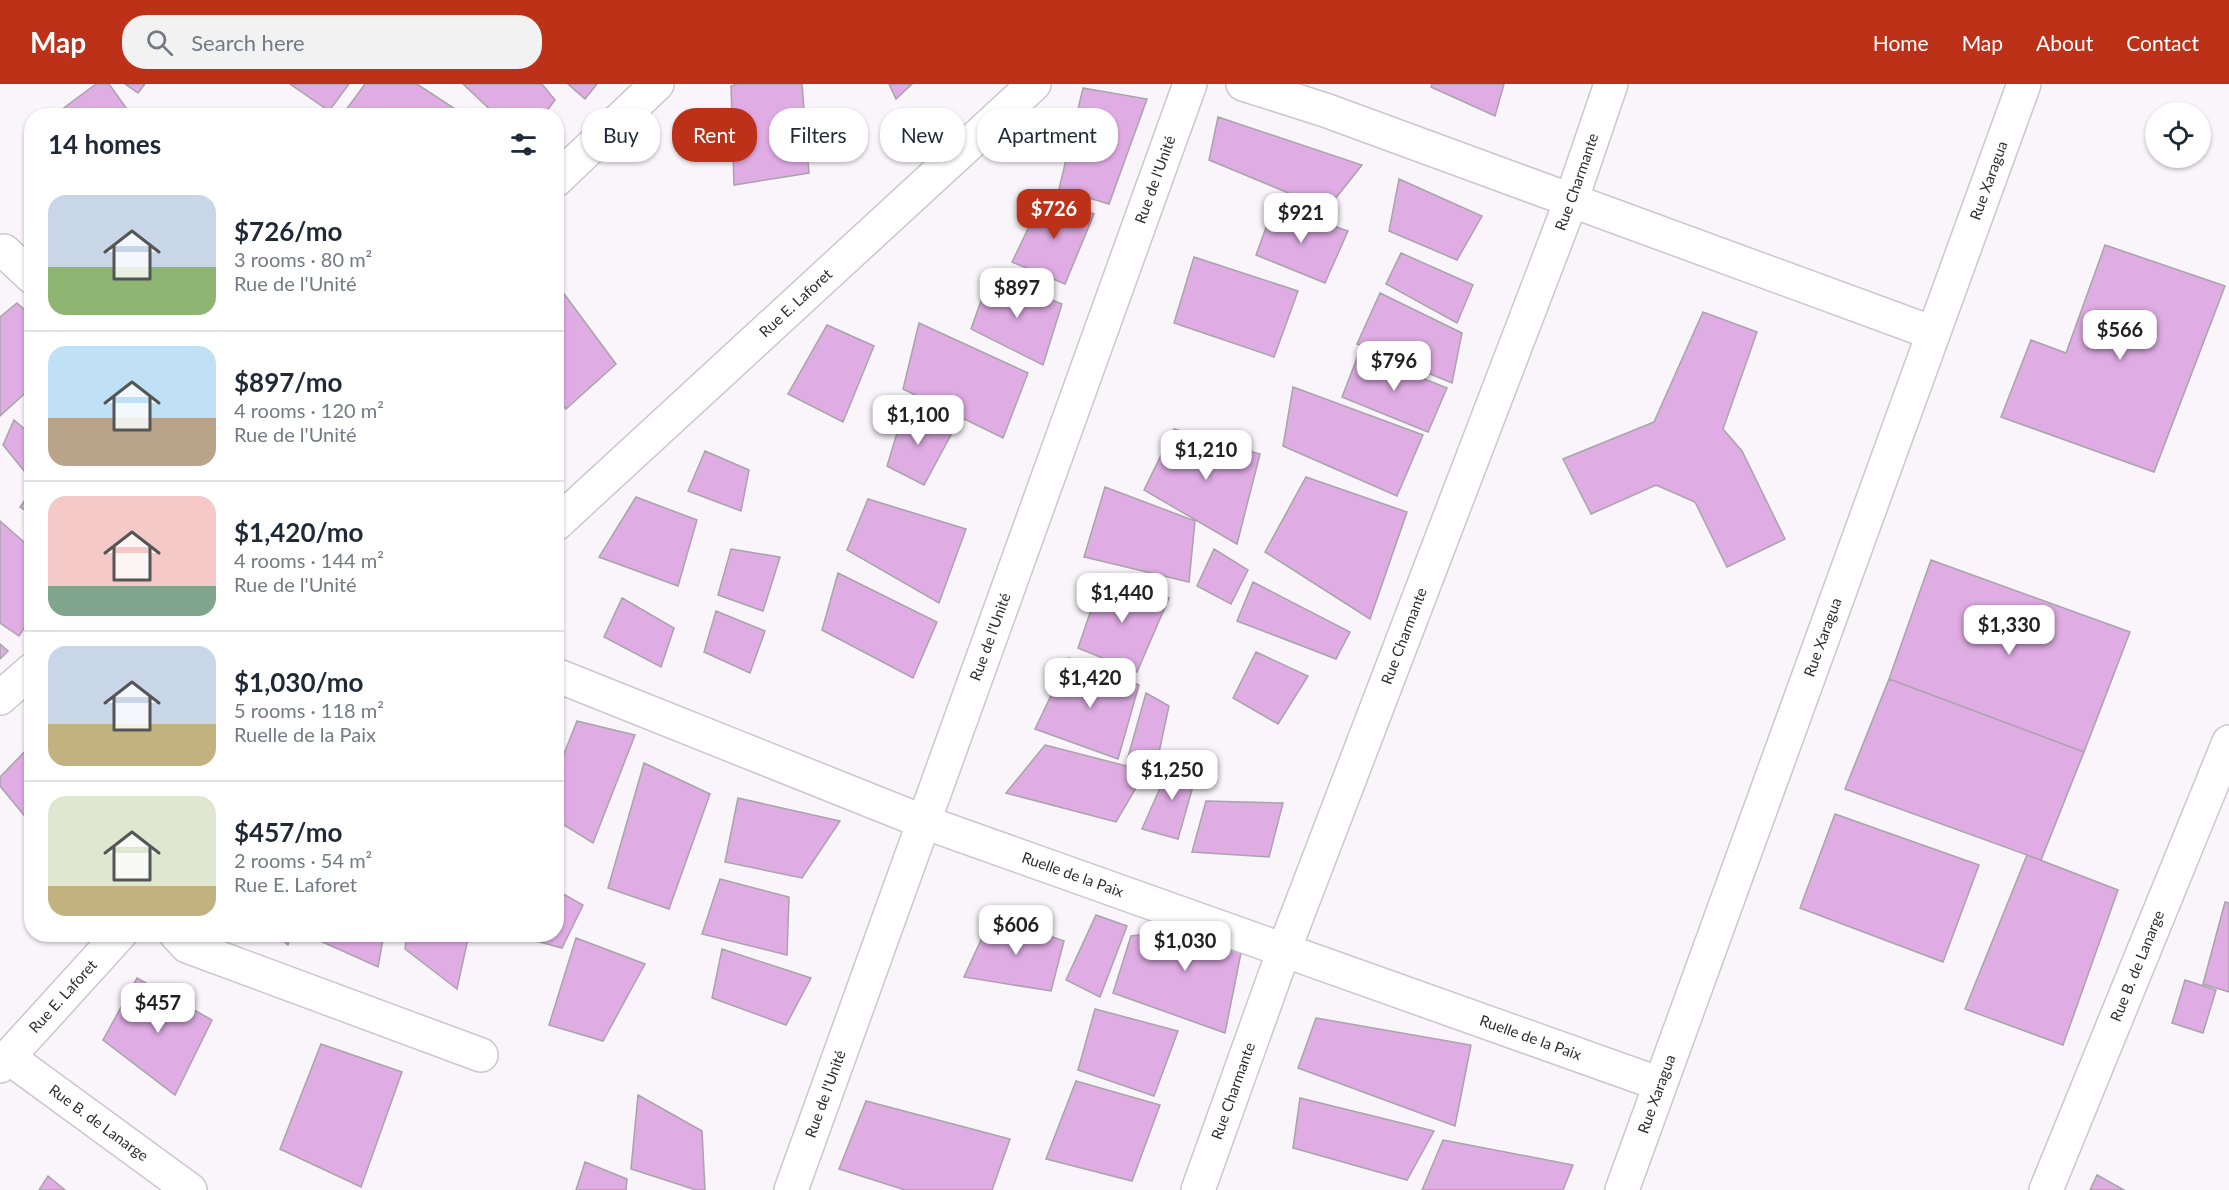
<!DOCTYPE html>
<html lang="en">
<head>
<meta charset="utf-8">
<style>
	body { margin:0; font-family:Lato,sans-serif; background:#f2f2f3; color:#1f2937; height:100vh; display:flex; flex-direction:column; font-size:22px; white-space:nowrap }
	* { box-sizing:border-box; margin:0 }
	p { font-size:20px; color:#747a83 }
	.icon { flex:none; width:33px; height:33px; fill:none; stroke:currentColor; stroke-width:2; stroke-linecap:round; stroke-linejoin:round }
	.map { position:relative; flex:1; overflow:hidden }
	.panel { position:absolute; left:24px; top:24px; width:540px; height:834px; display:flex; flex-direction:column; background:#fff; border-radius:24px; box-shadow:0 2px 4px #0004 }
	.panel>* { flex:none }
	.banner { position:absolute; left:582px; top:24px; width:570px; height:54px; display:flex; gap:12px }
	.tools { position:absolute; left:2145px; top:18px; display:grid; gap:12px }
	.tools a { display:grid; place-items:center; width:66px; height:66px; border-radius:50%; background:#fff; box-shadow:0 2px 4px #0004; font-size:30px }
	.price { position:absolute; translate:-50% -51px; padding:0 14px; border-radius:12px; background:#fff; color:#222; font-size:20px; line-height:39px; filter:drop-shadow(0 2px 3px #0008) }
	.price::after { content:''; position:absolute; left:50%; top:36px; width:18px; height:14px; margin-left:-9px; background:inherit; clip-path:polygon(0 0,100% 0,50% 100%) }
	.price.on { background:#bc3117; color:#fff }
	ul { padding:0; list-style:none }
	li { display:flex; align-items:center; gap:18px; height:150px; padding:0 24px }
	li+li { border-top:2px solid #e0e1e3 }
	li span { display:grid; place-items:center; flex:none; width:168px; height:120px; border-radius:18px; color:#555 }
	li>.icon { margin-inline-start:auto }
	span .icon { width:72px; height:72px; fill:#fffc; stroke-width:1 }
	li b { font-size:26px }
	h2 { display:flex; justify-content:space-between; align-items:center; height:72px; padding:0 24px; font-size:26px }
	.chip { padding:0 21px; border-radius:24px; background:#fff; box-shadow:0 2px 4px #0004; font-size:21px; line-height:54px }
	.chip.on { background:#bc3117; color:#fff }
	header { display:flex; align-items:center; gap:36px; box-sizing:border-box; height:84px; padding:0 30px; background:#bc3117; color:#fff }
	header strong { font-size:28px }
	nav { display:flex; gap:33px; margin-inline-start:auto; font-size:21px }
	.search { width:420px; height:54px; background:#f2f2f3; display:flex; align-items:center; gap:15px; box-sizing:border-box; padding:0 21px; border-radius:24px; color:#747a83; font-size:22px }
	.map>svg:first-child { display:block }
</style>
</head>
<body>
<header>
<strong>Map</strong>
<div class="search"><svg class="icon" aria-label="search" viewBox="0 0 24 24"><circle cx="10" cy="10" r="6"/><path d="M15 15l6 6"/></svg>Search here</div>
<nav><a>Home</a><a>Map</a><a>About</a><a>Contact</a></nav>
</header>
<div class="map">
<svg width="2229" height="1106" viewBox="0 0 2229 1106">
	<rect width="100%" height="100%" fill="#faf4fb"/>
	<path fill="#dface4" stroke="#a9a4aa" stroke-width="1.5" d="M96,0h13l23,32h-79z
		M125,0h20l-7,9z
		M290,0h59l-20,27z
		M365,0h52l49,32h-114l-6,-6z
		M463,0h79l13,16 -12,16h-46z
		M568,0h29l-12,15z
		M737,0h65l7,89 -75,12 -3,-99z
		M889,0h23l-16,15z
		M1432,0h72l-9,32 -64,-29z
		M1083,4l64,11 -38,105 -50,-15z
		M1218,33l144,48 -35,44 -118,-49z
		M1399,95l83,37 -25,44 -68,-29z
		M1044,112l50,18 -29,70 -53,-22z
		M1274,122l74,25 -23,52 -69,-28z
		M2105,161l120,41 -71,186 -153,-55 30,-77 35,13z
		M1401,169l72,32 -16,38 -71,-39z
		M1194,173l104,34 -24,66 -100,-34z
		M990,192l72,28 -19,61 -72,-36z
		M556,199l60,81 -50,45 -10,-11z
		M1380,209l82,40 -10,50 -95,-39z
		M17,219l15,13v71l-32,29v-99z
		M1703,228l54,20 -34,97 19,22 43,88 -58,28 -32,-65 -39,-17 -65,29 -28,-55 91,-37z
		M919,239l109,50 -25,65 -100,-49z
		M827,241l47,21 -31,76 -55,-28z
		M1359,269l88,35 -19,44 -86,-35z
		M1293,303l130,48 -26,61 -114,-50z
		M905,323l48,24 -29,54 -37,-19z
		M14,336l18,15v29l-7,8 -22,-27z
		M1174,345l86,25 -23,90 -93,-54z
		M705,367l44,19 -8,41 -53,-20z
		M1306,393l101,35 -37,107 -105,-67z
		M1105,403l90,34 -6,61 -105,-25z
		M32,406v25l-12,-8z
		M636,413l61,23 -19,66 -79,-29z
		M868,415l98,30 -27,74 -92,-53z
		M0,437l32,28v67l-13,20 -19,-13z
		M731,465l49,8 -17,54 -45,-16z
		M1214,465l34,21 -17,34 -34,-18z
		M1931,476l199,72 -46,120 -195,-73z
		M838,489l99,49 -24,56 -91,-48z
		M1102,494l67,20 -32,74 -59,-24z
		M1253,498l97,50 -14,27 -99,-38z
		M622,514l52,30 -13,39 -57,-30z
		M716,527l49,20 -15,42 -46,-21z
		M0,560l8,7 -8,8z
		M1256,568l52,24 -30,48 -45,-26z
		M1069,574l70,27 -21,74 -83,-30z
		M1889,595l195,73 -43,108 -196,-71z
		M1146,609l23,13 -12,56 -29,-5z
		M577,637l58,14 -42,108 -37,-23v-46z
		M32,660v81l-32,-39v-9z
		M1045,661l101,26 -30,51 -110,-29z
		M1174,672l23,16 -19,67 -36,-10z
		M644,679l66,31 -41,115 -61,-21z
		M738,714l102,23 -38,57 -77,-16z
		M1206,717l77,2 -14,54 -77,-5z
		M1835,730l144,51 -36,97 -143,-54z
		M2027,771l91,35 -55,155 -98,-36z
		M720,795l69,18 -2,58 -85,-21z
		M556,806l27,15 -21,43 -41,-11v-3h35z
		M2225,818l4,1v89l-26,-8z
		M1096,831l31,11 -27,71 -34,-17z
		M992,832l72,25 -13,50 -87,-14z
		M1247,839l-22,110 -112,-40 18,-57z
		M275,850h16l-3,11z
		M384,850l-6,33 -71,-32v-1z
		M407,850h62l-12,55 -52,-40z
		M576,854l69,26 -42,77 -54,-16z
		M722,865l89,29 -25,47 -74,-27z
		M137,894l75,42 -37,75 -72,-55z
		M2185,896l31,10 -13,43 -31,-10z
		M1095,925l83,22 -24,65 -76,-26z
		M1316,934l155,27 -16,81 -157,-58z
		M321,960l81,28 -41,115 -81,-38z
		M1076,997l84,24 -28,76 -86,-22z
		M638,1011l64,36 3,59h-9l-65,-21z
		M1300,1014l134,33 -27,49 -114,-32z
		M866,1017l144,38 -18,51h-87l-66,-21z
		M1443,1056l130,25 -10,25h-141z
		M585,1078l42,17 -1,11h-50z
		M2097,1091l27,15h-34z
		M48,1092l17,14h-26z"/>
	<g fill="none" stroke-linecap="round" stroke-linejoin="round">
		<g stroke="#ccc7cd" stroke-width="36">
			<g id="street">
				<path d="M1243,0l82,26 608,223"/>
				<path d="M4,167l28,26"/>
				<path id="s1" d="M556,440l478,-440"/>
				<path id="s2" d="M556,591l368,147 736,262"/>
				<path d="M176,850l11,12 294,109"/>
				<path id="s3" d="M8,973l182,133"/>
				<path id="s4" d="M0,982l120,-132"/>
				<path id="s5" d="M791,1106l399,-1106"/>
				<path id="s6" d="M1198,1106l86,-240 287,-749 40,-117"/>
				<path id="s7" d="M1622,1106l402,-1106"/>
				<path id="s8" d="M2046,1106l183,-448"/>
			</g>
		</g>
		<g stroke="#ccc7cd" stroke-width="36">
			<path id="secondary" d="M556,96l101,-96
				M0,614l32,-28"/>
		</g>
		<use href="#street" stroke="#fff" stroke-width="33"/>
		<use href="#secondary" stroke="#fff" stroke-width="33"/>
	</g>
	<g text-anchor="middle" stroke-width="4.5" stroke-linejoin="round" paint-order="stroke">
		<g font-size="15" fill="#302d30" stroke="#fff">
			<text dy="5" stroke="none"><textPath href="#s5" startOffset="1074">Rue de l'Unité</textPath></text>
			<text dy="5" stroke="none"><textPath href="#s7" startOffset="1074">Rue Xaragua</textPath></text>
			<text dy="5" stroke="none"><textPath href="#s6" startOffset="1077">Rue Charmante</textPath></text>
			<text dy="5" stroke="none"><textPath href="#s1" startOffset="326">Rue E. Laforet</textPath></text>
			<text dy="5" stroke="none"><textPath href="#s5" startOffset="588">Rue de l'Unité</textPath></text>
			<text dy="5" stroke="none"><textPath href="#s6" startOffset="591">Rue Charmante</textPath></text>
			<text dy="5" stroke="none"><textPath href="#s7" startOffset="588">Rue Xaragua</textPath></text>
			<text dy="5" stroke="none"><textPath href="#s2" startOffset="554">Ruelle de la Paix</textPath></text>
			<text dy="5" stroke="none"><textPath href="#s8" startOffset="242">Rue B. de Lanarge</textPath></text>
			<text dy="5" stroke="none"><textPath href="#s4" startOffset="94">Rue E. Laforet</textPath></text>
			<text dy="5" stroke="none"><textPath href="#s2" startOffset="1040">Ruelle de la Paix</textPath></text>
			<text dy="5" stroke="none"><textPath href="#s6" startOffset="105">Rue Charmante</textPath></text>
			<text dy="5" stroke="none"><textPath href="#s5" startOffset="102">Rue de l'Unité</textPath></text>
			<text dy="5" stroke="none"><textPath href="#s7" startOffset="102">Rue Xaragua</textPath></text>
			<text dy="5" stroke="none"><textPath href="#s3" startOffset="112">Rue B. de Lanarge</textPath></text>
		</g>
	</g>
</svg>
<div class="tools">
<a><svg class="icon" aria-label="locate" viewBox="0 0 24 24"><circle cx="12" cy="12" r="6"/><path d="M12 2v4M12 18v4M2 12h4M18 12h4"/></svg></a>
</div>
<b class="price on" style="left:1054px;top:156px">$726</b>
<b class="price" style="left:1301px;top:160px">$921</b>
<b class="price" style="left:1017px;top:235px">$897</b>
<b class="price" style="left:2120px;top:277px">$566</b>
<b class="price" style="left:1394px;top:308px">$796</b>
<b class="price" style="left:918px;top:362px">$1,100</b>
<b class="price" style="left:1206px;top:397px">$1,210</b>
<b class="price" style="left:1122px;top:540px">$1,440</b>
<b class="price" style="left:2009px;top:572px">$1,330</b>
<b class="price" style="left:1090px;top:625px">$1,420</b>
<b class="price" style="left:1172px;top:717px">$1,250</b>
<b class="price" style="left:1016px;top:872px">$606</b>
<b class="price" style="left:1185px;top:888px">$1,030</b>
<b class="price" style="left:158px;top:950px">$457</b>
<div class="banner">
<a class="chip">Buy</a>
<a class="chip on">Rent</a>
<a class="chip">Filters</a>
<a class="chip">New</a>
<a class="chip">Apartment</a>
</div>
<section class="panel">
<h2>14 homes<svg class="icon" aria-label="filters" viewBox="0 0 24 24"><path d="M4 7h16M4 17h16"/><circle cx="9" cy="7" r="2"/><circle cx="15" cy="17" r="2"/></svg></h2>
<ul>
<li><span style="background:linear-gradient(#c9d6e8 60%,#8fb573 0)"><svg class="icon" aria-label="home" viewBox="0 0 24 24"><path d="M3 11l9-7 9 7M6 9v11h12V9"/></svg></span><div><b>$726/mo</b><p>3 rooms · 80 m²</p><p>Rue de l'Unité</p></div></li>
<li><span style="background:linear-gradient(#bfe0f5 60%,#b9a48a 0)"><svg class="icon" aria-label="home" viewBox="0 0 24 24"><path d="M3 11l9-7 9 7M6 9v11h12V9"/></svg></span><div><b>$897/mo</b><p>4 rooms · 120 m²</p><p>Rue de l'Unité</p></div></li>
<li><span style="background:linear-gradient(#f6c9c9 75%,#7fa58c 0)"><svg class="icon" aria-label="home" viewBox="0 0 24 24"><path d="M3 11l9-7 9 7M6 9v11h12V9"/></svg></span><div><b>$1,420/mo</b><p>4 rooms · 144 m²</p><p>Rue de l'Unité</p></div></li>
<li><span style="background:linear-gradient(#c9d6e8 65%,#c2b280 0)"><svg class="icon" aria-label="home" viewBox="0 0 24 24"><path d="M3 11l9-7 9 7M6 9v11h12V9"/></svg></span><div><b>$1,030/mo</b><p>5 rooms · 118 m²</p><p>Ruelle de la Paix</p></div></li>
<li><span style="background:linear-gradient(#dfe7d0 75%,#c2b280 0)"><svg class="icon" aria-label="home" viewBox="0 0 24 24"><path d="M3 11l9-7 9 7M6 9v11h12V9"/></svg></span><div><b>$457/mo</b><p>2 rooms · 54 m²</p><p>Rue E. Laforet</p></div></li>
</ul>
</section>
</div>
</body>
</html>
